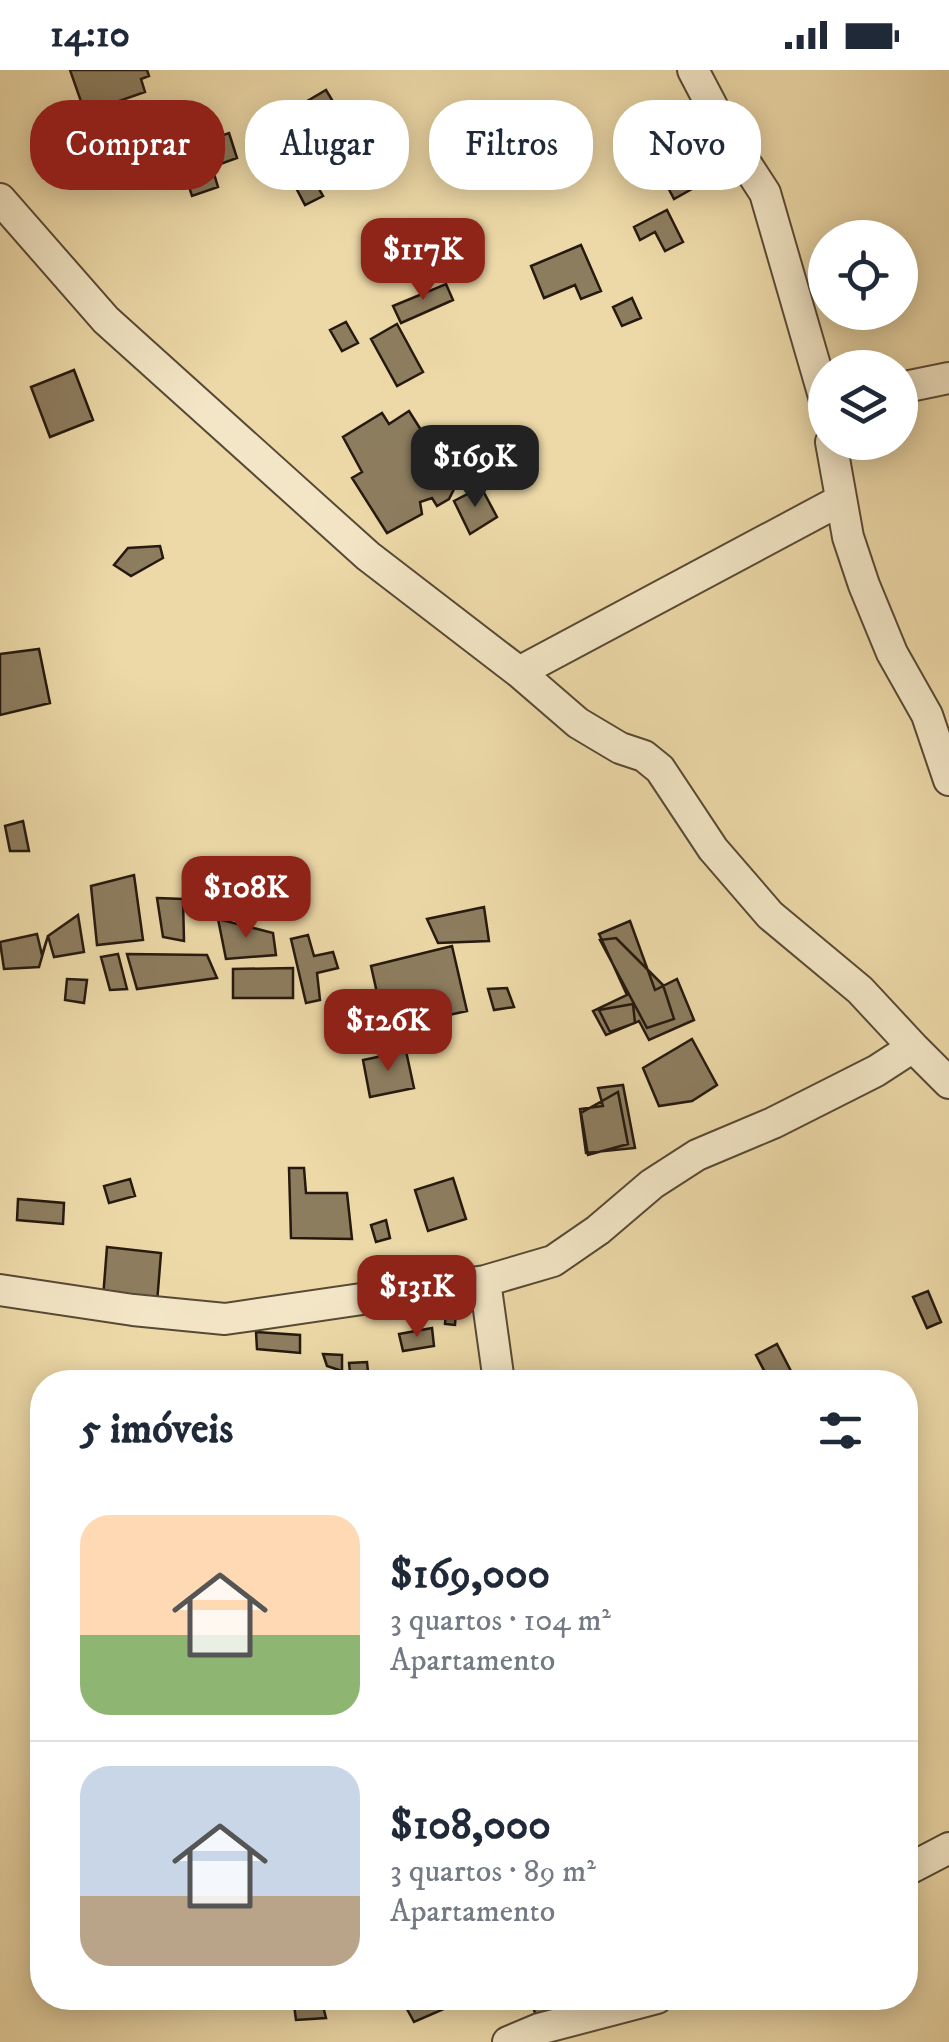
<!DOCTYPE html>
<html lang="pt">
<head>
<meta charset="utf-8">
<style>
	body { margin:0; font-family:"IM FELL DW Pica",serif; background:#f2f2f3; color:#1f2937; height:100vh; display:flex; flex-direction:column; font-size:38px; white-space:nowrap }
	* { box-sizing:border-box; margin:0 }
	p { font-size:32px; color:#747a83 }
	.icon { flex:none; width:55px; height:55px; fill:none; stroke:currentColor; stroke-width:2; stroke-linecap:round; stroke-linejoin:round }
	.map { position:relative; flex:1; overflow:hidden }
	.details { position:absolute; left:30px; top:1300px; width:888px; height:640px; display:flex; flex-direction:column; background:#fff; border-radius:40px; box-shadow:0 5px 25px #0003 }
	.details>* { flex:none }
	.top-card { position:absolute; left:30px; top:30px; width:890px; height:90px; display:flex; gap:20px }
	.fabs { position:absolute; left:808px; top:150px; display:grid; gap:20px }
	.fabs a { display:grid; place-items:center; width:110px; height:110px; border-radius:50%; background:#fff; box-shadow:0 5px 25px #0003; font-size:50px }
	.price { position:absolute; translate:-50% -85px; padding:0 22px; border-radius:20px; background:#8f2418; color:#fff; font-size:32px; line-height:65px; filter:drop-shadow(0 2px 5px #0008) }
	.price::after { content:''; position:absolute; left:50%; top:60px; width:30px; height:22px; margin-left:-15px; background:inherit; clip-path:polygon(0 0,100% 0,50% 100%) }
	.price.selected { background:#222; color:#fff }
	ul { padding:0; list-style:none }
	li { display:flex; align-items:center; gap:30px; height:250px; padding:0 50px }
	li+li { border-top:2px solid #e0e1e3 }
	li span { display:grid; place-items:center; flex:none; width:280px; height:200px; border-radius:30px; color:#555 }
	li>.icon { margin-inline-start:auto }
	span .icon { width:120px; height:120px; fill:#fffc; stroke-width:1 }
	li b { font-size:42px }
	h2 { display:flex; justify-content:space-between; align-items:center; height:120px; padding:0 50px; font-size:42px }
	.pill { padding:0 35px; border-radius:40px; background:#fff; box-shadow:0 5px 25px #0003; font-size:35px; line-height:90px }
	.pill.selected { background:#8f2418; color:#fff }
	.status { display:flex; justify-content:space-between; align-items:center; height:70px; padding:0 50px; background:#fff; direction:ltr }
	.status svg { height:28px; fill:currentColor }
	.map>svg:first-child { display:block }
</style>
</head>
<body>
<div class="status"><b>14:10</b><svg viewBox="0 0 49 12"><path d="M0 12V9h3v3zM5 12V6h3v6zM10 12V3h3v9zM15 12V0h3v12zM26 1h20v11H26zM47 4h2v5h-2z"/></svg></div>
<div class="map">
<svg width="949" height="1972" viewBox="0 0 949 1972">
	<rect width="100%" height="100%" fill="#edd9a8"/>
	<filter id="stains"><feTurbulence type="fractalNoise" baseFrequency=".002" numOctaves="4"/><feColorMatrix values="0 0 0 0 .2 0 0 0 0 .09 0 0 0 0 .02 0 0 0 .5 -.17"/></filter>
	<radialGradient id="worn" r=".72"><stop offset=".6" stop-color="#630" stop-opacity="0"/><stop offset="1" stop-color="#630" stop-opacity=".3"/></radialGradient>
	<path fill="#8d7d5f" stroke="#26190f" stroke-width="2.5" d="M70,0h77l2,6 -8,3 4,13 -60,21z
		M326,20l30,50 -22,13 -30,-50z
		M690,49l16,29 -18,10 -16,-29z
		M229,63l8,25 -25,9 6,20 -26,9 -15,-45z
		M688,94l11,21 -25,14 -11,-21z
		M311,105l12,21 -18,9 -11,-21z
		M667,140l16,32 -18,9 -10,-19 -15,8 -6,-13z
		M581,175l20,46 -20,8 -6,-14 -31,13 -13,-32z
		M446,214l7,16 -52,23 -8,-17z
		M632,228l9,20 -19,8 -9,-19z
		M346,252l12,21 -16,8 -12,-21z
		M397,254l26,48 -26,14 -26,-47z
		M74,300l19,50 -43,17 -19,-50z
		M409,341l47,74 -7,14 -12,7 -5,-8 -12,4 2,12 -35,19 -35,-55 10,-6 -19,-35 39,-24 7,11z
		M481,417l16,30 -27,17 -16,-33z
		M160,476l3,12 -32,18 -17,-11 14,-17z
		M39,579l11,54 -50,12v-61z
		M23,751l6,30h-19l-5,-25z
		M134,805l9,65 -46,5 -6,-59z
		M157,828l26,1 1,42 -21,-4z
		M484,837l5,34 -51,2 -11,-24z
		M78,845l6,37 -30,5 -6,-21z
		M218,849l55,14 3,22 -50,4z
		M630,851l25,69 22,-11 17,41 -45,20 -10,-19 -33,14 -13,-24 34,-16 -28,-61z
		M37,864l5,21 6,-19 -9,31 -35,2 -4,-27z
		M308,865l6,21 19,-4 5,16 -21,5 3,27 -14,3 -15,-64z
		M616,868l47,47 11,34 -27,9 -47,-88z
		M452,876l15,65 -82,18 -14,-63z
		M118,884l9,35 -17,1 -9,-33z
		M127,884l80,1 10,23 -80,11z
		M293,898v30h-60v-29z
		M67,909l20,1 -3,23 -19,-3z
		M507,918l7,19 -20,3 -6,-21z
		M633,934l2,19 -25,9 -11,-22z
		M692,969l25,46 -25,16 -33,5 -16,-38z
		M406,981l8,37 -44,9 -7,-37z
		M623,1015l12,63 -49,5 -6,-44 23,-3 -5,-18z
		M618,1022l10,52 -40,11 -7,-42z
		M289,1098h15l2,25h41l5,46 -61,-1z
		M453,1108l13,41 -38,12 -13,-41z
		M130,1109l5,17 -26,7 -5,-17z
		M18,1129l46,4 -1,21 -46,-4z
		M386,1150l4,18 -14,4 -5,-17z
		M107,1177l54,6 -4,50 -54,-5z
		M928,1221l13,31 -14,6 -14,-31z
		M446,1240l10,1 -1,14 -10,-1z
		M432,1258l2,18 -31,5 -4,-17z
		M256,1262l44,3v18l-43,-4z
		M777,1274l18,35 -7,3h-18l-14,-27z
		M323,1284l19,1v16l-15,-5z
		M367,1292l2,20h-18l-2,-19z
		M293,1928h28l5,20 -30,2z
		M401,1928h68l-55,24z
		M530,1928h75l-68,21z"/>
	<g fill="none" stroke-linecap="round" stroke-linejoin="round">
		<g stroke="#584935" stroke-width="34">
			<path id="street" d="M693,0l33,63 39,60 60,207
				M0,129l106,121 262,236 151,116 59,51 42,25 24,8 16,13 53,80 57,66 90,75 53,57
				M900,318l49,-10
				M831,372l17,95 16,48 28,68 35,62 22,65
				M519,602l322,-172
				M485,1211l14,101
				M0,1220l133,20 92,9 260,-38 68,-20 45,-31 54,-46 45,-29 76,-32 103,-52 37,-24 36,36
				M905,1801l44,-23
				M508,1972l31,-13 118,-31"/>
		</g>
		<use href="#street" stroke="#f3e6c6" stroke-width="30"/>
	</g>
	<rect width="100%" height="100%" filter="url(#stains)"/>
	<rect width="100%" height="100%" fill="url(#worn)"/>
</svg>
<div class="fabs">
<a><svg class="icon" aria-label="locate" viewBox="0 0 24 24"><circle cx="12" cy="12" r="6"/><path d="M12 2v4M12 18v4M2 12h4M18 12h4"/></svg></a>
<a><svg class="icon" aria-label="layers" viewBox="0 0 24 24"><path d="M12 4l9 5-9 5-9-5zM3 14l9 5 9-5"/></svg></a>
</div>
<b class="price" style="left:423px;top:233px">$117K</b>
<b class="price selected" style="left:475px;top:440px">$169K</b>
<b class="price" style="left:246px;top:871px">$108K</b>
<b class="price" style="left:388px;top:1004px">$126K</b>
<b class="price" style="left:417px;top:1270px">$131K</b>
<div class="top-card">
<a class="pill selected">Comprar</a>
<a class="pill">Alugar</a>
<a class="pill">Filtros</a>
<a class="pill">Novo</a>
</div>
<section class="details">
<h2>5 imóveis<svg class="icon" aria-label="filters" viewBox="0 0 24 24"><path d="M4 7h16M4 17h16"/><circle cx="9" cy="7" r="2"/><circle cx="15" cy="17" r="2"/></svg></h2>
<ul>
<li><span style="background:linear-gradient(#ffd9b3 60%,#8fb573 0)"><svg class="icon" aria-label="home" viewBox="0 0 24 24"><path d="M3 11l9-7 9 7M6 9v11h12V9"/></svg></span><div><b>$169,000</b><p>3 quartos · 104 m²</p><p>Apartamento</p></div></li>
<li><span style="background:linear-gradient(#c9d6e8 65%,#b9a48a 0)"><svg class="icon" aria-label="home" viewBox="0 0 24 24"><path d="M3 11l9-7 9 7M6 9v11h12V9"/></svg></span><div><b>$108,000</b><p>3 quartos · 89 m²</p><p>Apartamento</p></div></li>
</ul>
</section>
</div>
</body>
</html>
